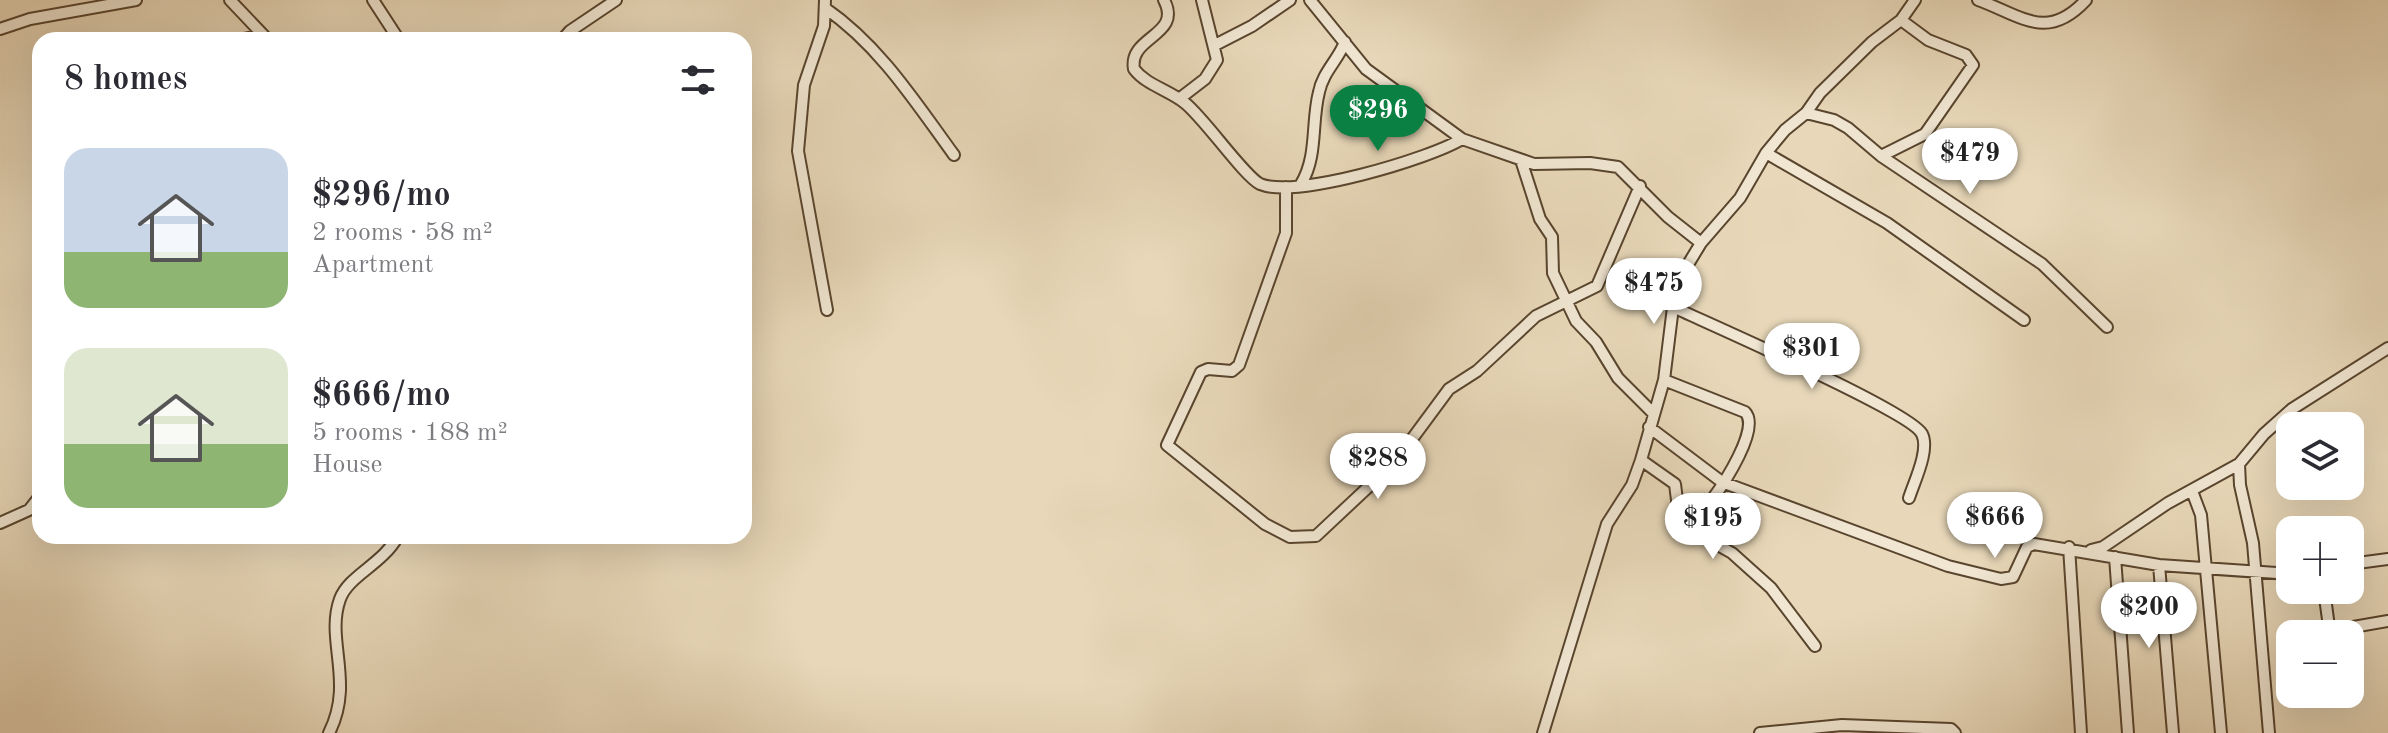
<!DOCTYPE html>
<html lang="en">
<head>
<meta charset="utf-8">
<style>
	body { margin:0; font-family:"Old Standard TT",serif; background:#f7f7f7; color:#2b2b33; height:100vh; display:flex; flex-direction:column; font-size:30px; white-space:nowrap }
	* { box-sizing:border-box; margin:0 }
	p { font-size:26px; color:#7c7c81 }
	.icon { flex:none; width:44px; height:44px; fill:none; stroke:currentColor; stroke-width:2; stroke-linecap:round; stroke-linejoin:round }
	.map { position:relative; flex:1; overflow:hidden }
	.panel { position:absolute; left:32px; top:32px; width:720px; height:512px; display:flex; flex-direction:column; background:#fff; border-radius:24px; box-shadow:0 8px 32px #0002 }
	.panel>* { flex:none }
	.fabs { position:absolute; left:2276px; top:412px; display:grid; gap:16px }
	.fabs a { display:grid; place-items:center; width:88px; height:88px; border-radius:16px; background:#fff; box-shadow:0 8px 32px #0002; font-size:40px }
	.price { position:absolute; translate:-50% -68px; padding:0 18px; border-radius:28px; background:#fff; color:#222; font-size:26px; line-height:52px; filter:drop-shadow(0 2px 4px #0008) }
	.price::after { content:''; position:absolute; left:50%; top:48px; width:24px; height:18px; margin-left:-12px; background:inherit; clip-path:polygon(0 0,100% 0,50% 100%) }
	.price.on { background:#0b8043; color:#fff }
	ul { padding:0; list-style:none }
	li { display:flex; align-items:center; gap:24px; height:200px; padding:0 32px }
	li span { display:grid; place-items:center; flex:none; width:224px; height:160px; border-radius:24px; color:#555 }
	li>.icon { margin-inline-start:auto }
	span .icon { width:96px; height:96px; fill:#fffc; stroke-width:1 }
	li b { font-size:34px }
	h2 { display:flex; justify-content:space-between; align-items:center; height:96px; padding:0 32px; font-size:34px }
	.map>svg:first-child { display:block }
</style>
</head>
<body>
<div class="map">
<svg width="2388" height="733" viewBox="0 0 2388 733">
	<rect width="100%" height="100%" fill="#e8d8b9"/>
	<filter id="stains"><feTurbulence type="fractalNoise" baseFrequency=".0025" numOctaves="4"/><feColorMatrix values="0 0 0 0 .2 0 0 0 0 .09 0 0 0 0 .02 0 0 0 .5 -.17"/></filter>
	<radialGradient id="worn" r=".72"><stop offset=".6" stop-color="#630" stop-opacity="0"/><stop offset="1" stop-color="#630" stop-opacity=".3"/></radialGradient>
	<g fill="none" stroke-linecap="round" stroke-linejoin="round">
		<g stroke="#59452e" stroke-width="14">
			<path id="street" d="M230,0l38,40
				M373,0l26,40
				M825,0l-1,26 -20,59 -6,66 29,159
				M1164,0c19,36 -36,36 -30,69 12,16 35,21 51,34 20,16 59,73 75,81 35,15 169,-25 202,-45
				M1310,0l56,69 96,70 72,25 56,-1 28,4 50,50 33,26
				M1978,0c44,16 69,42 108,0
				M825,8c55,38 91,95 129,147
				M0,29l30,-10 106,-19
				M239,40l24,-5
				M562,40l8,-9 46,-31
				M1215,45l37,-19 38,-26
				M1179,99l26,-20 12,-19 -15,-60
				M1806,113l28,7 14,8 33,28 161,108 65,63
				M1766,153l121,70 137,97
				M1881,156l44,-22 48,-69 -7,-10 -38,-15 -27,-20
				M1521,160l19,59 12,18 1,36 23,48 20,21 22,36 36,36
				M1301,184c17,-28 10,-61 18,-92 4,-20 19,-32 26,-50
				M1286,187v46l-47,132 -7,6 -24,-2 -7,3 -34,73 98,79 25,13 26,-1 79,-74 54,-73 28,-18 59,-55 61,-30 43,-100
				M1673,307c34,16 239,105 249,127 8,16 -8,48 -13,64
				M1664,380l81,32c16,16 -22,73 -34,89 -8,10 -21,17 -31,23
				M1649,427l73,55 226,84 53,13 12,-2 14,-30 7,-3 125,21 131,9
				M1641,460l34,24 5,40 52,29 39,35 44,58
				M2239,464l1,21 13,58 16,190
				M2192,491l9,24 20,218
				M0,523l29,-13 11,-14
				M2069,547l12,186
				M2091,550l12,-3 65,-44 71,-39 25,-30 28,-25 96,-61
				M2115,557l13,176
				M2350,564l38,-5
				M2159,565l14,168
				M2324,590l6,44
				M2330,631l58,-10
				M329,733c26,-51 -4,-93 11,-134 9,-24 42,-34 58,-63
				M1543,733l64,-209 25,-39 9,-25 23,-80 9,-73 11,-36 17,-28 39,-45 26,-45 19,-23 21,-17 14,-20 52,-51 29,-22 14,-20
				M1760,733l82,-8 109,4 4,4"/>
		</g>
		<use href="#street" stroke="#f0e6d2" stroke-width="10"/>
	</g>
	<rect width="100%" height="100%" filter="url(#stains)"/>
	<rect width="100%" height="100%" fill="url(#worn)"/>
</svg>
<div class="fabs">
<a><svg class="icon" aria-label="layers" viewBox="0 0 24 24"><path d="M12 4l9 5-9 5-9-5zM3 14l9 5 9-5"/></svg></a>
<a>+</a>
<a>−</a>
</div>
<b class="price on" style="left:1378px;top:153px">$296</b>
<b class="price" style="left:1970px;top:196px">$479</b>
<b class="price" style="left:1654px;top:326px">$475</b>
<b class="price" style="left:1812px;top:391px">$301</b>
<b class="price" style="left:1378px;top:501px">$288</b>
<b class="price" style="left:1995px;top:560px">$666</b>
<b class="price" style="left:1713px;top:561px">$195</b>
<b class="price" style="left:2149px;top:650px">$200</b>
<section class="panel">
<h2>8 homes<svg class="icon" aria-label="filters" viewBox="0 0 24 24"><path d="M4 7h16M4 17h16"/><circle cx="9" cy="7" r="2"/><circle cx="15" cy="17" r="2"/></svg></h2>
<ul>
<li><span style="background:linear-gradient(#c9d6e8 65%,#8fb573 0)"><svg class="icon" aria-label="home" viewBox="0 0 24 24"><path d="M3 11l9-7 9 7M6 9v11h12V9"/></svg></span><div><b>$296/mo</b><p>2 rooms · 58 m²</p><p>Apartment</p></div></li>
<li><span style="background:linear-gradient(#dfe7d0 60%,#8fb573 0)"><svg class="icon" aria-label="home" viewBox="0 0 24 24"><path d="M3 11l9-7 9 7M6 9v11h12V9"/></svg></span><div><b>$666/mo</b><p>5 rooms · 188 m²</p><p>House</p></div></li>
</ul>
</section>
</div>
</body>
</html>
